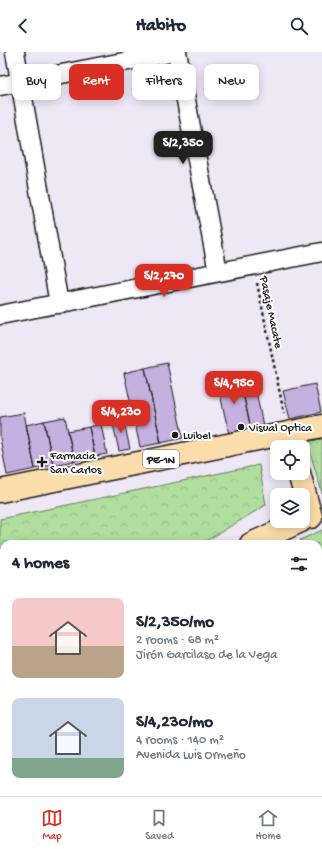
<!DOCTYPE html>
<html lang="en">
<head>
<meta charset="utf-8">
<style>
	body { margin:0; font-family:"Gochi Hand",sans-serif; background:#f6f6f7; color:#1f2937; height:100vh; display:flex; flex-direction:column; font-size:15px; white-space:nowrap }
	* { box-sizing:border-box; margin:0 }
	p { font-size:13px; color:#747a83 }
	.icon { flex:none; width:22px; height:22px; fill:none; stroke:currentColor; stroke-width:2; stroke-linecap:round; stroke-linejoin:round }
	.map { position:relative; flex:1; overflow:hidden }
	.details { position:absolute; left:0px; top:488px; width:322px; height:256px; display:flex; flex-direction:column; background:#fff; border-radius:12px 12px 0 0; box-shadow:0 2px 10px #0003 }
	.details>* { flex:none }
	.guide { position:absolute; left:12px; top:12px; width:298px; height:36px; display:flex; gap:8px }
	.fabs { position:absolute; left:270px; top:388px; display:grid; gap:8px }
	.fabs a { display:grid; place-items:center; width:40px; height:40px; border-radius:8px; background:#fff; box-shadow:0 2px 10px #0003; font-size:20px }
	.price { position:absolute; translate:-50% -34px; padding:0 9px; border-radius:8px; background:#d93025; color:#fff; font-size:13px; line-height:26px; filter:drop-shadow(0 1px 2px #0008) }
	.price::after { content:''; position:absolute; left:50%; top:24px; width:12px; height:9px; margin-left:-6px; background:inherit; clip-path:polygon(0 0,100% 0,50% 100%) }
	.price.on { background:#222; color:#fff }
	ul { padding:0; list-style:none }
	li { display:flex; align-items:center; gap:12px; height:100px; padding:0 12px }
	li span { display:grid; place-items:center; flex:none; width:112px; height:80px; border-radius:8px; color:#555 }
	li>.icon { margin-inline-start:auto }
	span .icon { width:48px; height:48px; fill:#fffc; stroke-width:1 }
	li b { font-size:17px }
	h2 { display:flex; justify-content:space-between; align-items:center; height:48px; padding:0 12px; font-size:17px }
	.chip { padding:0 14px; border-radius:8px; background:#fff; box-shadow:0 2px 10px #0003; font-size:14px; line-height:36px }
	.chip.on { background:#d93025; color:#fff }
	header { display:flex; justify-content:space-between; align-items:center; height:52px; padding:0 12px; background:#fff; font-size:18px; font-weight:800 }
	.tabs { display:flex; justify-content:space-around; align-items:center; height:56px; border-top:1px solid #e0e1e3; background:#fff; font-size:11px; color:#747a83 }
	.tabs a { display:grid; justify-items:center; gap:2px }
	.tabs .on { color:#d93025 }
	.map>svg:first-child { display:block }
</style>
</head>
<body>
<header><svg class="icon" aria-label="back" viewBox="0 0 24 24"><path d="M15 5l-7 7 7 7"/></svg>Habito<svg class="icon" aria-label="search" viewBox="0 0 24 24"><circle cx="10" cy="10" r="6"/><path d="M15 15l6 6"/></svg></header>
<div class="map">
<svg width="322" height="744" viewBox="0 0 322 744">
	<defs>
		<pattern id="park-crowns" width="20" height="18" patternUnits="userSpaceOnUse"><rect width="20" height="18" fill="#b0de9d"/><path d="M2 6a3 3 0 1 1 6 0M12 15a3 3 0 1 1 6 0" fill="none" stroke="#97be87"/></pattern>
	</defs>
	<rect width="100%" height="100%" fill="#eee7f6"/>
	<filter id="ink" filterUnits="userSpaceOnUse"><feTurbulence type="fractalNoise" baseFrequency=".025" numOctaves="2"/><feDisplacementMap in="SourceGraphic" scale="8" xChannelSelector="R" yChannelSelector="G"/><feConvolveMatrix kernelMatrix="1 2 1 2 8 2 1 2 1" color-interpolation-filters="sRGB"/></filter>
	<g filter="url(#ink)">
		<path fill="url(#park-crowns)" stroke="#667d5c" d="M322,387v54l-15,-51z
			M259,413l7,40 -65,39h-197v98l-4,-9v-114z
			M322,478v47l-4,-7v-26h-15l-3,-4z
			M322,612v74l-3,2 -1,-74z"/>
		<path fill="#c5b0e0" stroke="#1c1c1c" d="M167,311l16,75 -22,5 -16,-75z
			M145,316l16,75 -21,4 -16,-74z
			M239,325l12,52 -22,5 -12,-53z
			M254,329l9,45 -12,3 -10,-46z
			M315,332l6,28 -31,7 -7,-28z
			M24,361l11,56 -28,6 -7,-37v-21z
			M65,365l9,44 -21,4 -9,-44z
			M123,365l7,32 -11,2 -7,-32z
			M44,369l9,44 -18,4 -9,-44z
			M101,372l6,30 -12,2 -6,-29z
			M89,375l6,29 -21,5 -6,-30z"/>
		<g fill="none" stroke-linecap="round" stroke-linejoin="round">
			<g stroke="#1c1c1c" stroke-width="21">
				<path id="minor" d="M15,0l44,252
					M177,0l41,220
					M0,34l175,-34
					M0,263l322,-63
					M0,653l4,6
					M322,701l-4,3 4,5
					M55,740l3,4
					M258,744l6,-4"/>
			</g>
			<g stroke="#1c1c1c" stroke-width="25">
				<path id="highway" d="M299,421l12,44
					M0,439l322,-65
					M251,492l50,-23
					M0,640l4,-3"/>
			</g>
			<path stroke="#1c1c1c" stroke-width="2.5" stroke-dasharray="3 3" stroke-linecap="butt" d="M257,231l27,130"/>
			<use href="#minor" stroke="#fff" stroke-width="18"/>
			<use href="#highway" stroke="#fbddab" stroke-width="22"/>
		</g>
	</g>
	<g fill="#1c1c1c" stroke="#fff" stroke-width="1.5">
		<circle cx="241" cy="375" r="4"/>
		<circle cx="175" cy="383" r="4"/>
		<path d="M40 404h4v4h4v4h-4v4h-4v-4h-4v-4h4z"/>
	</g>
	<g text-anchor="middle" stroke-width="4" stroke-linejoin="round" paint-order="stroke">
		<rect fill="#fff" stroke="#606060" stroke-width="1" x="143" y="398" width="36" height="18" rx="3"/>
		<g font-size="11" font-weight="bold" fill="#1c1c1c">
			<text x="161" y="411">PE-1N</text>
		</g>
		<g font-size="12" fill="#1c1c1c" stroke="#fff">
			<text transform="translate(272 260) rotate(78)" y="4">Pasaje Macate</text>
		</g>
		<g font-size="12" fill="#1c1c1c" stroke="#fff" text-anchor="start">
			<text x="249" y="379">Visual Optica</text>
			<text x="183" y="387">Luibel</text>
			<text x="50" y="407">Farmacia<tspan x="50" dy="14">San Carlos</tspan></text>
		</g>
	</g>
</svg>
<div class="fabs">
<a><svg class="icon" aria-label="locate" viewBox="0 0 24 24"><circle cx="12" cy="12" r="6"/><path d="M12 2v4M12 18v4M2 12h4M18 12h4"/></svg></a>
<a><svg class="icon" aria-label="layers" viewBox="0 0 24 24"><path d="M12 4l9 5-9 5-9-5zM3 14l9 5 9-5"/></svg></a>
</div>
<b class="price on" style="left:183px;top:113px">S/2,350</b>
<b class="price" style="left:164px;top:246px">S/2,270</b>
<b class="price" style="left:234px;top:353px">S/4,950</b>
<b class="price" style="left:121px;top:382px">S/4,230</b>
<div class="guide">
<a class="chip">Buy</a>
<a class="chip on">Rent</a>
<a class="chip">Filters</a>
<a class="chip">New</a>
</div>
<section class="details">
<h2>4 homes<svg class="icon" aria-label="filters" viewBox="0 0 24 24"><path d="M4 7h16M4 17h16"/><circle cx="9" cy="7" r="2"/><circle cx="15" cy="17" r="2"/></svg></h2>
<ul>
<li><span style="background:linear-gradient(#f6c9c9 60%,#b9a48a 0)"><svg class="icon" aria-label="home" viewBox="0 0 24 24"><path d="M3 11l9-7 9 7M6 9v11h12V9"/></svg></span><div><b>S/2,350/mo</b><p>2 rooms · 68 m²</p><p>Jirón Garcilaso de la Vega</p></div></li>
<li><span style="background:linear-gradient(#c9d6e8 75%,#7fa58c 0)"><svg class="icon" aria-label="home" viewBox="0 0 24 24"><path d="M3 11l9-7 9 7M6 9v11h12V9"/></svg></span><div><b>S/4,230/mo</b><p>4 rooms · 140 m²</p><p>Avenida Luis Ormeño</p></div></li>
</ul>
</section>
</div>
<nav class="tabs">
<a class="on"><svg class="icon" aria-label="map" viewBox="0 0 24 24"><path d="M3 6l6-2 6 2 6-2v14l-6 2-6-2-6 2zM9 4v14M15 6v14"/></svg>Map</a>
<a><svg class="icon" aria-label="saved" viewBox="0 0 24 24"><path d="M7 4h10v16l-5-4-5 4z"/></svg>Saved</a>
<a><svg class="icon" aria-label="home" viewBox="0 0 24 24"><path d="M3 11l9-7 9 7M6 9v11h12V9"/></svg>Home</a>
</nav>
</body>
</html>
